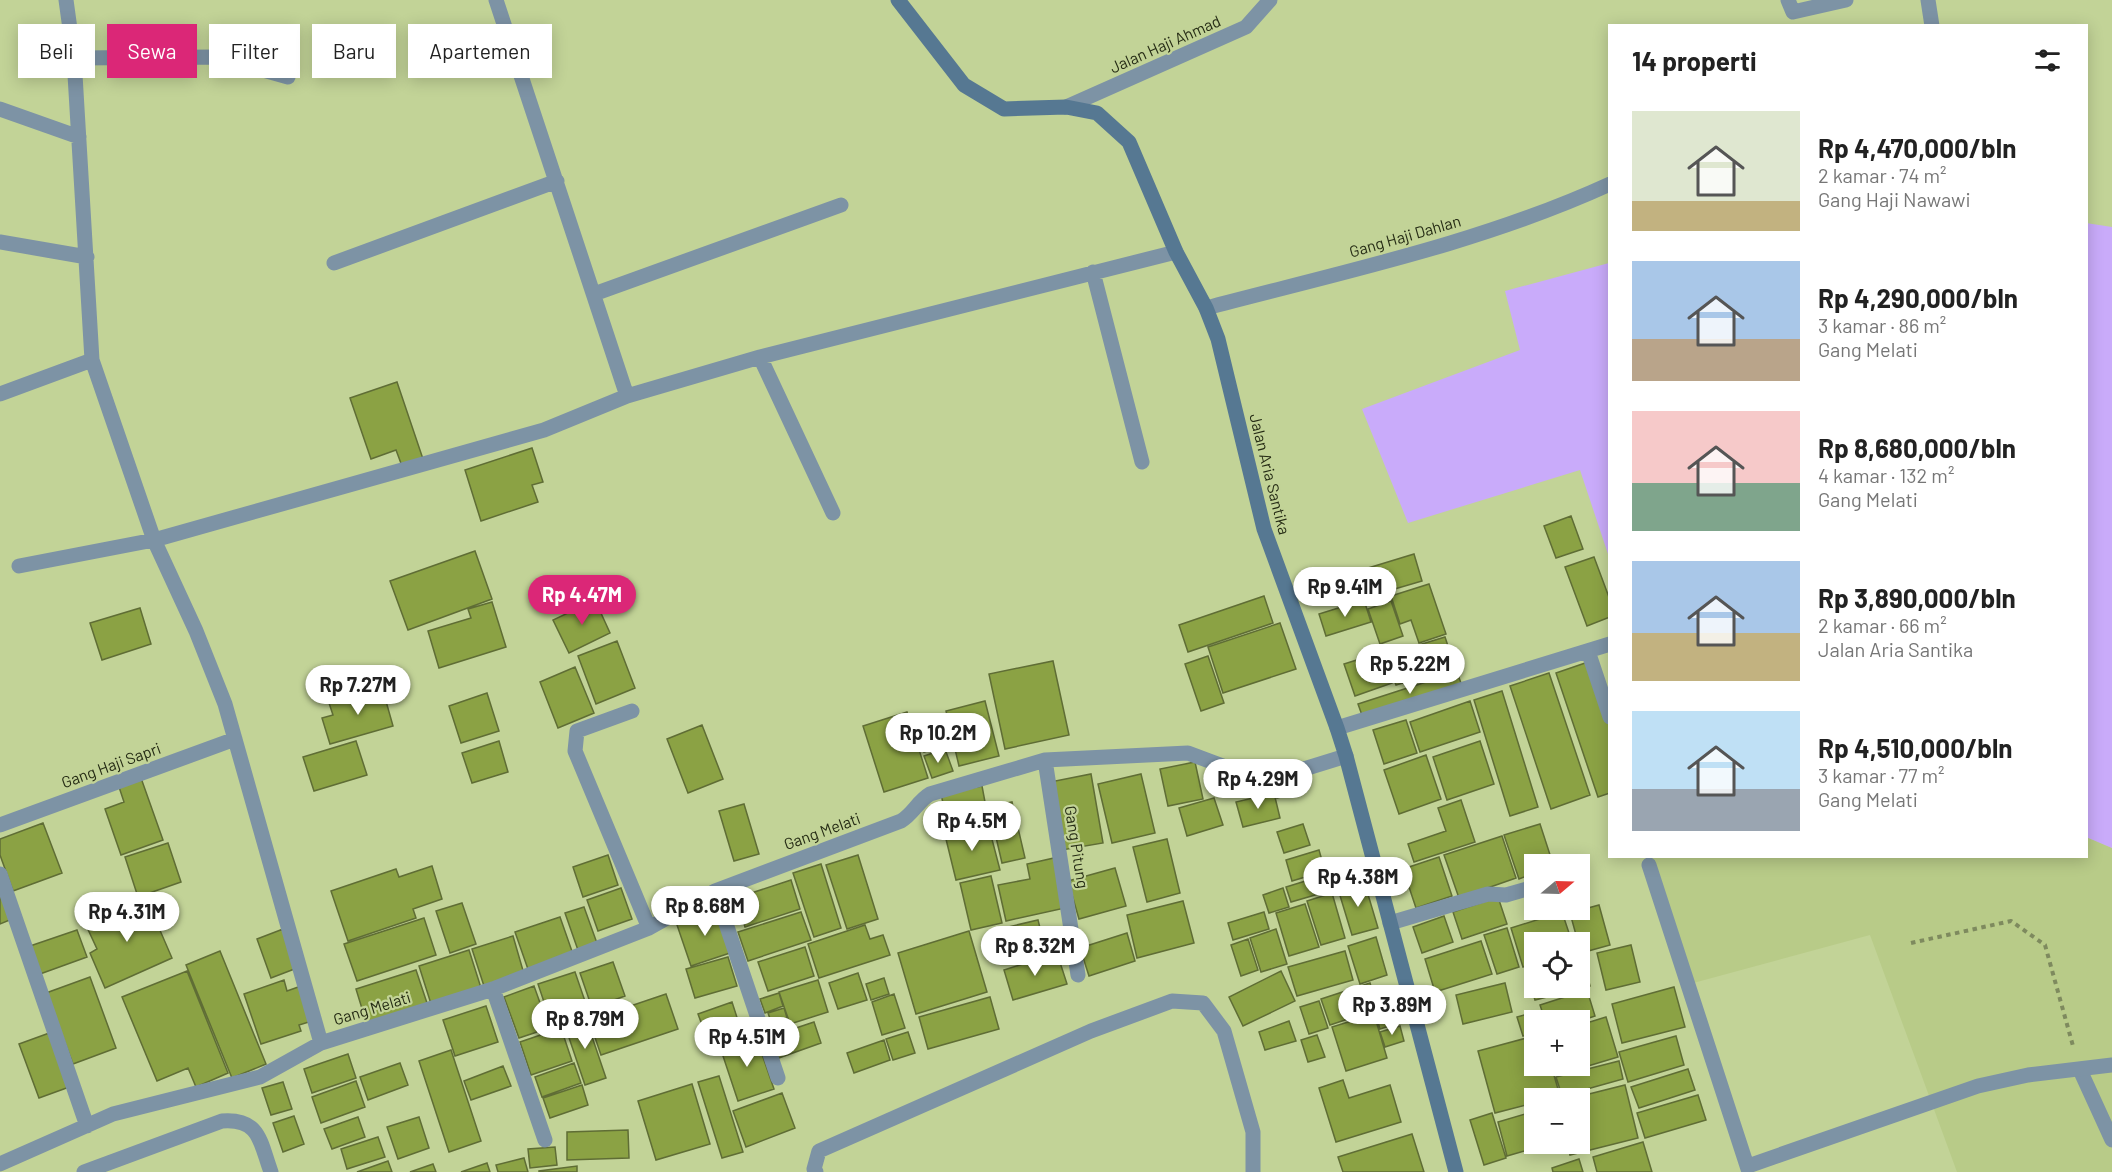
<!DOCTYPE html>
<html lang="id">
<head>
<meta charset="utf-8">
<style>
	body { margin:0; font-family:Barlow,sans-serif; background:#f6f6f6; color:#222; height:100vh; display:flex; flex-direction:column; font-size:22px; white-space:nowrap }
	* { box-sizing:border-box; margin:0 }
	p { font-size:20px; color:#767676 }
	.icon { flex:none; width:33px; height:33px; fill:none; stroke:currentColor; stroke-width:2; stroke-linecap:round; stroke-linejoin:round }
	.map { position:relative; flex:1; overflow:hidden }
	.sheet { position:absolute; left:1608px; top:24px; width:480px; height:834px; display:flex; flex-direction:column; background:#fff; border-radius:0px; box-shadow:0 3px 15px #0003 }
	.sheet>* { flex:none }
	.top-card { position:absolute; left:18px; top:24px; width:570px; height:54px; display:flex; gap:12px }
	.needle { width:39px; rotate:71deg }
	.fabs { position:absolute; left:1524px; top:854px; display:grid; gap:12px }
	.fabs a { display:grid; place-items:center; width:66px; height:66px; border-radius:0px; background:#fff; box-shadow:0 3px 15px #0003; font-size:30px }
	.price { position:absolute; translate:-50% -51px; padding:0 14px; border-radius:21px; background:#fff; color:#222; font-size:20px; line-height:39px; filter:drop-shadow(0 2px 3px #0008) }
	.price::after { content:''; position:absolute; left:50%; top:36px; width:18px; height:14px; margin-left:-9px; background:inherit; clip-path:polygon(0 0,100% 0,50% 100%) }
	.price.active { background:#db2777; color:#fff }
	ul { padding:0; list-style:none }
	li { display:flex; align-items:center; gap:18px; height:150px; padding:0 24px }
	li span { display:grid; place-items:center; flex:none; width:168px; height:120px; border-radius:0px; color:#555 }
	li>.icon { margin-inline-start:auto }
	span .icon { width:72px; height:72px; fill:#fffc; stroke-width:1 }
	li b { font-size:26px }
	h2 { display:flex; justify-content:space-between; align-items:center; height:72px; padding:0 24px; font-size:26px }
	.pill { padding:0 21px; border-radius:0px; background:#fff; box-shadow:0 3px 15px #0003; font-size:21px; line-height:54px }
	.pill.active { background:#db2777; color:#fff }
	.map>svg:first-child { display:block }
</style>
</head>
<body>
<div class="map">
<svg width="2112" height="1172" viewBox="0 0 2112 1172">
	<rect width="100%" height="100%" fill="#c2d397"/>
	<path fill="#b8cb88" d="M2087,837l25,11v324h-155l-87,-237 -184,50 -37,-128 437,-1z"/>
	<path fill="#c9abfa" d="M2086,223l26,4v621l-26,-11z
		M1609,263v294l-29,-87 -172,53 -46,-114 158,-59 -15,-59z"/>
	<path fill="#8ba244" stroke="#5f6d35" stroke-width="1.5" d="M397,382l26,77 -21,7 -6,-16 -25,9 -21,-61z
		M532,448l11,34 -11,3 6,17 -57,19 -16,-51z
		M1571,516l12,33 -27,9 -12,-32z
		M475,551l17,48 -84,31 -18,-49z
		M1414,554l8,27 -82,24 -8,-26z
		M1594,557l16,43v17l-23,9 -22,-59z
		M1429,584l17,50 -27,9 -8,-23 -11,4 -9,-28z
		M1264,596l9,27 -85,29 -9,-27z
		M595,600l15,33 -41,20 -16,-33z
		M1364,600l7,22 -45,14 -7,-22z
		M1391,601l12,35 -23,8 -12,-35z
		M492,602l14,45 -67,21 -11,-37 43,-13 -3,-9z
		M140,608l11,36 -49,16 -12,-37z
		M1280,623l16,46 -73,24 -15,-46z
		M1445,637l10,30 -59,18 -10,-30z
		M617,641l18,47 -39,16 -18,-48z
		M1382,652l10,31 -37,13 -11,-32z
		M1208,656l16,47 -23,8 -16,-47z
		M1053,661l16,74 -64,14 -16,-75z
		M1591,661l19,57v75l-12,4 -42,-124z
		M575,667l19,46 -36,15 -18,-46z
		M1457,672l5,14 -99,32 -5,-14z
		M1549,673l41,122 -39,14 -41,-123z
		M382,687l11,39 -63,18 -8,-26 11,-3 -4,-12z
		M1502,691l36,116 -28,9 -36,-116z
		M487,693l12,38 -38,12 -12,-37z
		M985,701l14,55 -40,10 -13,-55z
		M1470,701l10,31 -60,20 -10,-30z
		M907,712l21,66 -44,14 -21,-66z
		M937,720l9,25 -22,7 -8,-25z
		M1406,720l11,33 -33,11 -11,-34z
		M702,725l21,54 -35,14 -21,-54z
		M356,741l11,34 -53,16 -11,-34z
		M499,741l9,31 -36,11 -10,-30z
		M1480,741l14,43 -47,16 -14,-43z
		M945,749l8,22 -21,7 -8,-22z
		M1426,755l15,44 -42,15 -15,-44z
		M1195,762l8,37 -35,7 -8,-37z
		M1091,774l12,69 -41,7 -12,-68z
		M1141,774l14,59 -43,10 -14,-59z
		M1303,775l4,15 -30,8 -3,-14z
		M141,778l22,62 -42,15 -16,-46 19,-7 -5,-15z
		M982,786l6,32 -40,8 -7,-32z
		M1274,793l6,25 -37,9 -7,-25z
		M1214,798l9,27 -36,11 -8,-28z
		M1461,800l14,42 -61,20 -6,-18 38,-13 -8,-23z
		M1012,802l13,56 -23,5 -13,-56z
		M744,804l15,50 -25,7 -15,-50z
		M43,823l19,50 -49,18 -13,-36v-16z
		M988,824l12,46 -44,10 -11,-45z
		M1303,824l7,21 -26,8 -7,-21z
		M1540,824l13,40h-19v9l-15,6 -15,-44z
		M1502,836l14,42 -57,20 -15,-43z
		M1167,839l13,54 -33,9 -14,-55z
		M168,843l13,39 -43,15 -13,-40z
		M1319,850l6,21 -33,10 -6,-21z
		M608,855l10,30 -35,12 -10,-30z
		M858,855l20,64 -31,10 -21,-64z
		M1439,857l13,39 -36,12 -13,-39z
		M1054,858l11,50 -59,13 -8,-36 32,-6 -3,-15z
		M821,864l20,64 -27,9 -21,-64z
		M432,866l10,33 -29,10 3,9 -68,23 -17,-50 65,-22 3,8z
		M1115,868l11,38 -47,13 -11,-38z
		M1325,875l4,16 -38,11 -5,-15z
		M991,876l11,47 -31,7 -11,-47z
		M791,880l9,29 -55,18 -9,-29z
		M1364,881l14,47 -26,7 -14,-46z
		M0,884l12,35 -12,5z
		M621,888l11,31 -34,12 -11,-31z
		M1283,888l6,19 -20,6 -6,-18z
		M1332,893l13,45 -24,7 -14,-44z
		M1498,897l9,27 -45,15 -9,-27z
		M146,898l26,60 -67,30 -15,-35 7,-4 -11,-24z
		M1183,901l11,42 -57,15 -10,-43z
		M462,903l14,41 -26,9 -14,-42z
		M1305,904l14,43 -30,9 -13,-43z
		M1599,905l11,40 -29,8 -11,-40z
		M584,907l14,39 -19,7 -14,-40z
		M718,907l15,45 -42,14 -15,-44z
		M801,912l10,28 -63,21 -10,-29z
		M1264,912l5,17 -36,11 -5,-17z
		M1562,912l10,30h-38v21l-11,4 -12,-39z
		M1444,916l9,26 -31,11 -9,-26z
		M560,917l14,40 -45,15 -14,-40z
		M424,918l12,37 -79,26 -13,-37z
		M1038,920l8,32 -44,10 -7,-32z
		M865,925l5,14 13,-4 7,20 -71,23 -11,-34z
		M1507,928l12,39 -22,7 -13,-39z
		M283,929l14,39 -26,10 -14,-39z
		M1276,929l11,35 -26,8 -11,-34z
		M77,930l10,27 -47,17 -10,-28z
		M969,931l18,61 -71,22 -18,-61z
		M1127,933l8,28 -46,15 -9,-28z
		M513,936l11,38 -40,12 -12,-37z
		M1376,937l11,38 -27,9 -12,-38z
		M1248,939l10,31 -17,6 -10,-31z
		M1481,941l11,33 -57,18 -10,-33z
		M1631,945l9,37 -34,8 -9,-37z
		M805,947l9,29 -46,15 -10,-29z
		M469,950l13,41 -50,16 -13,-41z
		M220,951l46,113 -34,14 -46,-113z
		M1345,951l8,29 -56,16 -9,-29z
		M1057,953l10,31 -54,16 -9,-30z
		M1582,955l8,31 -55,14 -9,-30 8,-2v19h46v-31z
		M728,957l9,29 -42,12 -9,-29z
		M613,962l12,34 -33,12 -12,-35z
		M416,970l12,36 -61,19 -11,-36z
		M187,971l41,102 -32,14 -8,-19 -31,13 -35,-84z
		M1281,971l14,30 -52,25 -14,-29z
		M575,972l12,35 -37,13 -12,-36z
		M858,973l9,27 -29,9 -9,-26z
		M90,977l26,71 -43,16 -27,-71z
		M884,978l5,16 -18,6 -5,-16z
		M284,980l3,11 14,-5 11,35 -13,4 2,6 -40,13 -17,-50z
		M818,980l10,32 -38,12 -11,-32z
		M1370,983l8,26 -48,16 -9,-26z
		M1505,983l7,29 -49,12 -7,-29z
		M534,986l15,42 -30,10 -15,-41z
		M1674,987l11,40 -63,16 -10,-39z
		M1587,990l8,26 -15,5 -35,-1 -5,-15z
		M779,993l4,13 -18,7 -5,-14z
		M666,994l12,35 -77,26 -12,-35z
		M894,994l11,34 -23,7 -10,-33z
		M990,997l9,32 -71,20 -9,-32z
		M1319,1001l9,27 -19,6 -9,-27z
		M732,1002l10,31 -33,11 -11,-30z
		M486,1006l12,36 -43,14 -12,-36z
		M1394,1006l5,17 -19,6 -5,-17z
		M784,1008l5,16 -15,6 -6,-17z
		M1535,1012l3,8h-4v13l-11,3 -6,-19z
		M1374,1014l13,44 -41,13 -14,-44z
		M585,1016l21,62 -21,7 -21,-62z
		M1606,1017l12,40 -60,18 -3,-10h25v-40z
		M1289,1021l7,20 -31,9 -6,-18z
		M814,1022l7,21 -45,16 -7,-22z
		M1400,1026l4,15 -19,6 -5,-15z
		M561,1028l11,33 -41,14 -11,-33z
		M52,1032l20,54 -33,12 -20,-54z
		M908,1032l7,21 -22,7 -7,-21z
		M755,1034l19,55 -36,12 -18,-54z
		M1317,1035l8,22 -17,5 -7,-22z
		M1534,1036v29h17l9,31 -9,2h-17v5l-39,10 -17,-62z
		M1676,1036l8,29 -56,17 -9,-30z
		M884,1040l6,20 -36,13 -7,-20z
		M451,1050l30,91 -32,11 -30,-91z
		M348,1054l8,24 -44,15 -8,-24z
		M1619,1061l4,18 -61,17 -6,-19z
		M400,1063l8,22 -40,15 -8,-23z
		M574,1063l7,20 -39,14 -7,-20z
		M503,1066l8,20 -40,14 -7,-19z
		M1688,1069l7,21 -56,18 -8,-21z
		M719,1076l24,76 -21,6 -24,-76z
		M1343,1080l6,18 41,-13 11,37 -65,20 -17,-54z
		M356,1081l9,26 -44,16 -9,-26z
		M283,1082l9,27 -21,6 -9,-27z
		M692,1084l18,60 -54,16 -18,-59z
		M582,1085l6,20 -38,13 -7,-20z
		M1625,1085l13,53 -68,17 -3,-12h13v-45h-7z
		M782,1093l13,35 -49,19 -13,-36z
		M1698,1095l8,25 -61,18 -8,-25z
		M1532,1112l2,10v21h6l1,3 -34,10 -9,-34z
		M1492,1113l14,45 -22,7 -14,-45z
		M294,1116l10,28 -21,8 -10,-29z
		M358,1117l7,20 -33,12 -8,-20z
		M419,1117l10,31 -31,11 -11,-32z
		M628,1130l1,28 -62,2v-28z
		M1412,1134l12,38h-81l-5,-15z
		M378,1137l7,20 -38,12 -6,-20z
		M1643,1142l9,30h-55l-4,-15z
		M1544,1143h20v4l-18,4z
		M555,1147l2,18 -27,3 -2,-19z
		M524,1158l4,14h-30l-2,-7z
		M1579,1159l4,13h-30l-1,-4z
		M388,1161l4,11h-35z
		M487,1163l3,9h-29z
		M433,1164l3,8h-26z
		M577,1166v6h-38v-1z"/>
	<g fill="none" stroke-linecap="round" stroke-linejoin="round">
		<path stroke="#7e8a5e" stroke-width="4" stroke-dasharray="4.5 4.5" stroke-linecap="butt" d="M1911,943l100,-22 34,24 28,101"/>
		<path stroke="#7d93a5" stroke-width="15" d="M2080,1070l32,70"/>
		<path stroke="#7d93a5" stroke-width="15" d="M66,0l8,58 18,302 62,180 42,91 29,73 96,339
			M496,0l131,396
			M1788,0l5,12 53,-12
			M1928,0l4,26
			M74,58l142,-1 72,20
			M1066,107l180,-80 24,-27
			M0,109l79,28
			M0,242l87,15
			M334,263l223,-82
			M1093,272l49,190
			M594,294l247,-89
			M1206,308c136,-36 275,-65 404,-124
			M760,357l73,156
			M0,394l92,-34
			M19,566l135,-26 390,-110 83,-34 133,-39 416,-105
			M1588,651l22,66
			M632,711l-55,20 -2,20 74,177
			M1337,728l273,-84
			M1045,760l33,215
			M0,825l235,-86
			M1649,865l100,307
			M0,874l87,252
			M715,891l63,187
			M1390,923l98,-29 18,1 28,-8
			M493,989l52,151
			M0,1164l113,-50 147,-37 61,-34 172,-54 156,-61 66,-37 186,-70c12,-7 17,-20 29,-27l115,-34 143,-7 56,21 60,-5 42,-13
			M1748,1166l230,-80 50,-11 84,-10
			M84,1172l138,-51c38,-3 38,21 49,51
			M816,1172l-2,-3 5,-18 272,-120 81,-30 31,2 21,28 29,101v40"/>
		<path stroke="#567892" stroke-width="15" d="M898,0l66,85 40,24 62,-2 31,6 32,29 47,110 30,56 12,31 46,190 73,199 9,28 110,416"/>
	</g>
	<g text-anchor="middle" stroke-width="4.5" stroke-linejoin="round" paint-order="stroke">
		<g font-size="16" fill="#262c15" stroke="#c2d397">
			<text transform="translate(1165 44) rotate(-24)" y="6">Jalan Haji Ahmad</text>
			<text transform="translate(1405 236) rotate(-16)" y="6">Gang Haji Dahlan</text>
			<text transform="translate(1270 474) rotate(76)" y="6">Jalan Aria Santika</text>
			<text transform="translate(111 765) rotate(-20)" y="6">Gang Haji Sapri</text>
			<text transform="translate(822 831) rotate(-20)" y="6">Gang Melati</text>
			<text transform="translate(1077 847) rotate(81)" y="6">Gang Pitung</text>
			<text transform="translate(372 1008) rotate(-17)" y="6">Gang Melati</text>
		</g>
	</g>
</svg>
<div class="fabs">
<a><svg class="needle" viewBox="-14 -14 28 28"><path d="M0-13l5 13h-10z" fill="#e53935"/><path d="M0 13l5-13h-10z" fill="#767676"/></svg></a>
<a><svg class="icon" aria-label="locate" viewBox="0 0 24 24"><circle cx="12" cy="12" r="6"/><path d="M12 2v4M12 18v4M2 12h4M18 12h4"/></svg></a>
<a>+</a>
<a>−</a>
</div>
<b class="price" style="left:1345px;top:618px">Rp 9.41M</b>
<b class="price active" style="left:582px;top:626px">Rp 4.47M</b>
<b class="price" style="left:1410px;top:695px">Rp 5.22M</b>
<b class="price" style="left:358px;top:716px">Rp 7.27M</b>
<b class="price" style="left:938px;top:764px">Rp 10.2M</b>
<b class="price" style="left:1258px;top:810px">Rp 4.29M</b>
<b class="price" style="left:972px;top:852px">Rp 4.5M</b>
<b class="price" style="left:1358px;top:908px">Rp 4.38M</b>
<b class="price" style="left:705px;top:937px">Rp 8.68M</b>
<b class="price" style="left:127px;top:943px">Rp 4.31M</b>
<b class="price" style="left:1035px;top:977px">Rp 8.32M</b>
<b class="price" style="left:1392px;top:1036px">Rp 3.89M</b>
<b class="price" style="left:585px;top:1050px">Rp 8.79M</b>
<b class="price" style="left:747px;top:1068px">Rp 4.51M</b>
<div class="top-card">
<a class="pill">Beli</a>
<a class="pill active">Sewa</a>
<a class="pill">Filter</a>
<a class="pill">Baru</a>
<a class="pill">Apartemen</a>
</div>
<section class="sheet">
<h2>14 properti<svg class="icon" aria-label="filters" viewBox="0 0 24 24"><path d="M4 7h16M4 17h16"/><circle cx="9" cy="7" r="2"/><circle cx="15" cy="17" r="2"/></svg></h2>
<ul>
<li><span style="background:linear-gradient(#dfe7d0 75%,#c2b280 0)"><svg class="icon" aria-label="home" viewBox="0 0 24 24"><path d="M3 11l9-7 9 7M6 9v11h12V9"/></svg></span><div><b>Rp 4,470,000/bln</b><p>2 kamar · 74 m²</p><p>Gang Haji Nawawi</p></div></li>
<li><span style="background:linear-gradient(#a9c7e8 65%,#b9a48a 0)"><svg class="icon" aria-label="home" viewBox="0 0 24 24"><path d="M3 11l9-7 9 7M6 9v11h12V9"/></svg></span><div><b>Rp 4,290,000/bln</b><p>3 kamar · 86 m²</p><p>Gang Melati</p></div></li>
<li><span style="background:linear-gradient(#f6c9c9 60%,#7fa58c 0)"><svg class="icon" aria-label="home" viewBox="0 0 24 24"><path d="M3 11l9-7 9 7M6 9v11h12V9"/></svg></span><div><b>Rp 8,680,000/bln</b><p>4 kamar · 132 m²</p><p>Gang Melati</p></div></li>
<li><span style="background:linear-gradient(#a9c7e8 60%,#c2b280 0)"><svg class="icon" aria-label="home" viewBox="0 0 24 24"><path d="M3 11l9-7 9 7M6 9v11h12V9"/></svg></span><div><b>Rp 3,890,000/bln</b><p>2 kamar · 66 m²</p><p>Jalan Aria Santika</p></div></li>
<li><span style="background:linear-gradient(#bfe0f5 65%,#9aa5b1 0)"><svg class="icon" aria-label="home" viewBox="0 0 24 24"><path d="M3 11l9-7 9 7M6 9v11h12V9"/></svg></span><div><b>Rp 4,510,000/bln</b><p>3 kamar · 77 m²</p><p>Gang Melati</p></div></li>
</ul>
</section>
</div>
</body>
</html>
